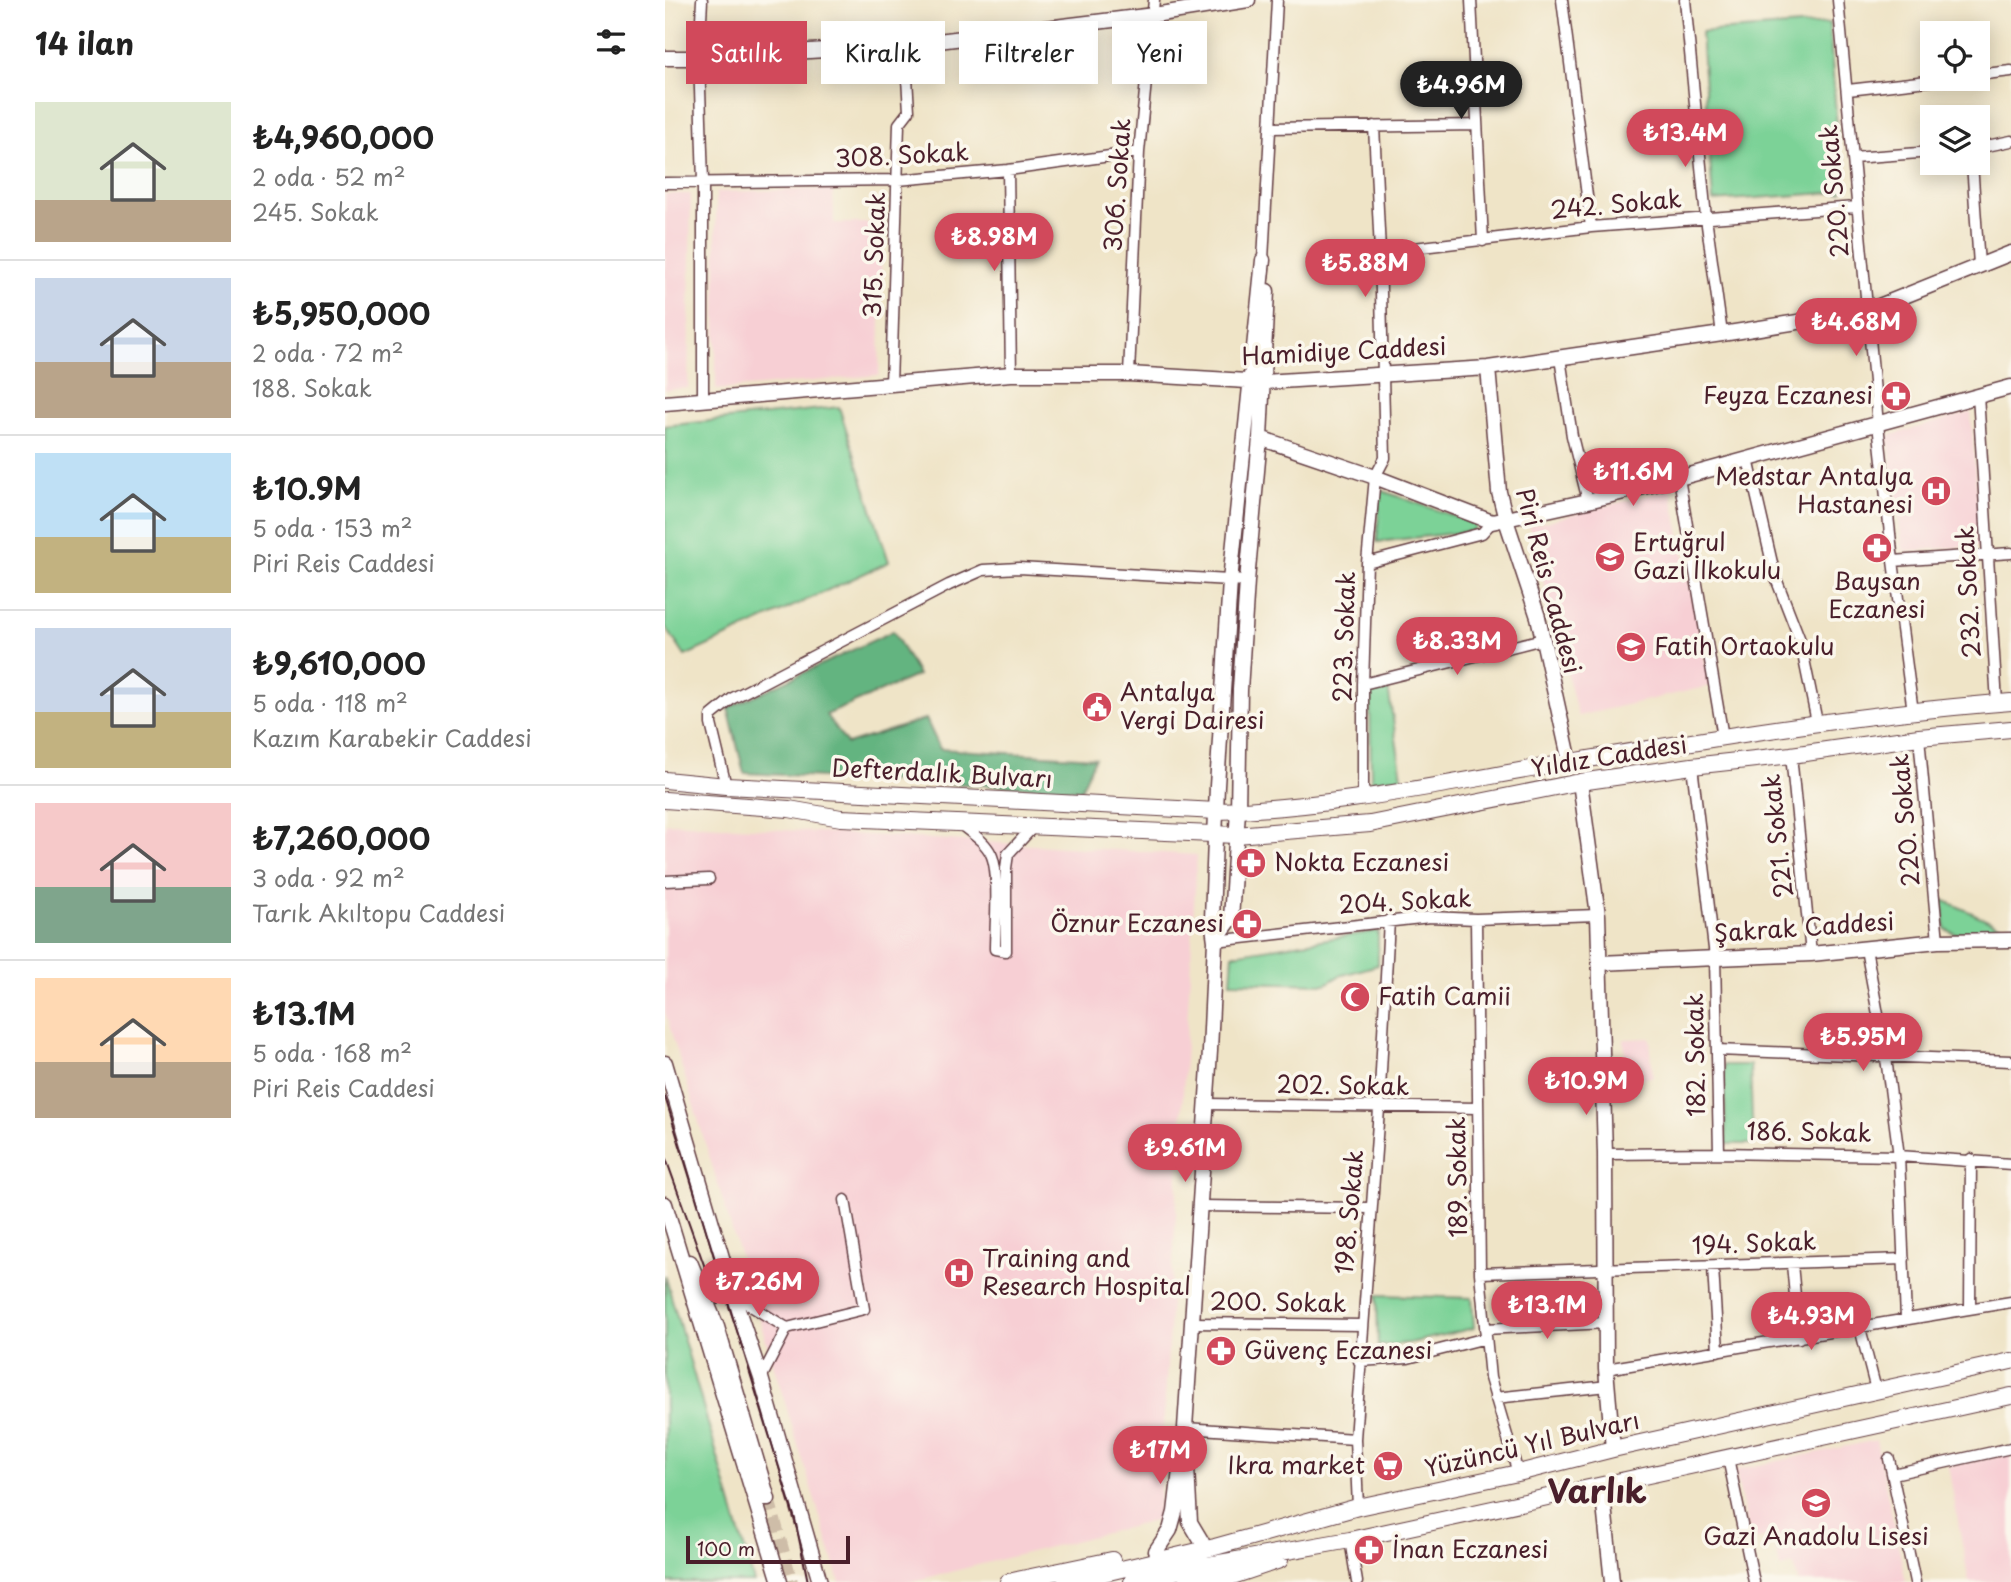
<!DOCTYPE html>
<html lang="tr">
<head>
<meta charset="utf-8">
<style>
	body { margin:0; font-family:"Playpen Sans",sans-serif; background:#f6f6f6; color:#222; height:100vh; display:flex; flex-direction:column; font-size:26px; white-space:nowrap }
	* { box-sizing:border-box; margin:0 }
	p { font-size:23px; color:#767676 }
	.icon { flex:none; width:38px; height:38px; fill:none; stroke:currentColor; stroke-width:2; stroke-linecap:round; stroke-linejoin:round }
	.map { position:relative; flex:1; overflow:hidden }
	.panel { display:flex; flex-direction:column; background:#fff; width:665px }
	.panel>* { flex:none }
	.hud { position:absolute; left:21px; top:21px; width:665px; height:63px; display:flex; gap:14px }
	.buttons { position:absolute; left:1255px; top:21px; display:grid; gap:14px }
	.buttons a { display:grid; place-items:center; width:70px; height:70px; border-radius:0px; background:#fff; box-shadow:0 4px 18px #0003; font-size:35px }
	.scale { position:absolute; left:21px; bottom:18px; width:164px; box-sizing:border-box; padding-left:7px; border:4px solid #4a1f2b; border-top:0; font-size:19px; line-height:24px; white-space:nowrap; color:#4a1f2b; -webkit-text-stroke:5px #fbf7ec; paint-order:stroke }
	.price { position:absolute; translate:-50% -60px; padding:0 16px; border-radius:24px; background:#d1495b; color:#fff; font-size:23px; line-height:46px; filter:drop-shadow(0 2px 4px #0008) }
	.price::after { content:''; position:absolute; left:50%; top:42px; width:21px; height:16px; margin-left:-10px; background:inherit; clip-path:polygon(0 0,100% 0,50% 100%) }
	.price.current { background:#222; color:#fff }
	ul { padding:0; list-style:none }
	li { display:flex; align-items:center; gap:21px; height:175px; padding:0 35px }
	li+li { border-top:2px solid #e0e0e0 }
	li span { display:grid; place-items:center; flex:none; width:196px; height:140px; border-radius:0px; color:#555 }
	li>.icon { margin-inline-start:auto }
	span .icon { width:84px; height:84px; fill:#fffc; stroke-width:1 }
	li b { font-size:30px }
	h2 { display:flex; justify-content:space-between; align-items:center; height:84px; padding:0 35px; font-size:30px }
	.tag { padding:0 24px; border-radius:0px; background:#fff; box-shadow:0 4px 18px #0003; font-size:24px; line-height:63px }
	.tag.current { background:#d1495b; color:#fff }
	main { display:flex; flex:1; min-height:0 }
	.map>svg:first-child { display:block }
</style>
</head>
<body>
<main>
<section class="panel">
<h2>14 ilan<svg class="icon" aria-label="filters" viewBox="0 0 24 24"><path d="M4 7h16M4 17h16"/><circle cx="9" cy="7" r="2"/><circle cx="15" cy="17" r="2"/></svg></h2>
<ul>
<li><span style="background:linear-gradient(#dfe7d0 70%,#b9a48a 0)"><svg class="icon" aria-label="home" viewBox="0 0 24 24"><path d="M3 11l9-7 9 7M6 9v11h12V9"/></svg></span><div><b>₺4,960,000</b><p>2 oda · 52 m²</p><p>245. Sokak</p></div></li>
<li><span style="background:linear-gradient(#c9d6e8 60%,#b9a48a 0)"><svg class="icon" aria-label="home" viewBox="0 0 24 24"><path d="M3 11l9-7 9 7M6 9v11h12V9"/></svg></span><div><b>₺5,950,000</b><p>2 oda · 72 m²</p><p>188. Sokak</p></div></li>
<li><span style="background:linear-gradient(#bfe0f5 60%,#c2b280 0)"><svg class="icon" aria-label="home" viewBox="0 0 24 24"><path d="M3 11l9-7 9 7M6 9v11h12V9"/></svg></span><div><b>₺10.9M</b><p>5 oda · 153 m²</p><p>Piri Reis Caddesi</p></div></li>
<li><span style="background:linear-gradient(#c9d6e8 60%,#c2b280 0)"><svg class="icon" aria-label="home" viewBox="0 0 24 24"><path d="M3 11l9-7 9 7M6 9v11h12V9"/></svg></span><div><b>₺9,610,000</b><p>5 oda · 118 m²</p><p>Kazım Karabekir Caddesi</p></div></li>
<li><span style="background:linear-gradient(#f6c9c9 60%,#7fa58c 0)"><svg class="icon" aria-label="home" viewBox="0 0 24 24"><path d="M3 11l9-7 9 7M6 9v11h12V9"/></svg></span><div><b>₺7,260,000</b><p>3 oda · 92 m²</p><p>Tarık Akıltopu Caddesi</p></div></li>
<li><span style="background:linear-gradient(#ffd9b3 60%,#b9a48a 0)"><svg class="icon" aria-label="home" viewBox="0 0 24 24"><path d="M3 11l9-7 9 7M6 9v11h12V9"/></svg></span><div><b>₺13.1M</b><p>5 oda · 168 m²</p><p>Piri Reis Caddesi</p></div></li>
</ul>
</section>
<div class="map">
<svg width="1346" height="1582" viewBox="0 0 1346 1582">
	<rect width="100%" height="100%" fill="#fbf7ec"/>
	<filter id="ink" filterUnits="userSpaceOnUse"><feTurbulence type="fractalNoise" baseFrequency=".0143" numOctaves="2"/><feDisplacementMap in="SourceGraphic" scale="14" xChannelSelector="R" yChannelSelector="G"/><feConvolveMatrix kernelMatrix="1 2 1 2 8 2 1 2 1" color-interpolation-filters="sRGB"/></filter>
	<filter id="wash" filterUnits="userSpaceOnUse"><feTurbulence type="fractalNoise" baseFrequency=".00686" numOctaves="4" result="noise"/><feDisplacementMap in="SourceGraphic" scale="28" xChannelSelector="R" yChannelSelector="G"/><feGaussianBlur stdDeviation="1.57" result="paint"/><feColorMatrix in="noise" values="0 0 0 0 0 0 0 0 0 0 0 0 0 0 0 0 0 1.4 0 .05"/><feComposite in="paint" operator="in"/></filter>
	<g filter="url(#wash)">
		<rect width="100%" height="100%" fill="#efe4c7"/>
		<path fill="#f7cfd4" d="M168,189l1,34h48l-3,152 -163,15v-198z
			M0,194h26l-3,194 -23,2z
			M1306,412l9,134 -77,5 -15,-115z
			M1006,489l39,197 -132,30 -49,-190z
			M5,823l527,32 -39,665 -248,62h-70l-175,-570v-188z
			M985,1038l3,39 -27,2 -2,-40z
			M1211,1440l30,142h-108l-4,-17 -14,3 -7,-32 -22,5 -16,-71z
			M1346,1454v128h-42l-21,-116z"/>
		<path fill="#7bd297" stroke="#627861" stroke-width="2" d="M1164,23l13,169 -129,9 -12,-169z
			M174,407l50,155 -204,94 -20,-30v-200z
			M715,490l96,34 -3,7 -96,11z
			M723,688l14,89 -31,4 -1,-91z
			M1278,900l65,29 -53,5 -10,-5z
			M713,931v34l-39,11 -13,8 -95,-2 2,-28z
			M1059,1065h26l3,79h-27z
			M0,1275l89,307h-89z
			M712,1295l95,3 2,30 -64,15 -32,3z"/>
		<path fill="#64b480" stroke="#576a56" stroke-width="2" d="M228,631l25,44 -92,40 21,29 79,-25 14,30 155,9 -14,32 -337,-17 -16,-65z"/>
	</g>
	<g filter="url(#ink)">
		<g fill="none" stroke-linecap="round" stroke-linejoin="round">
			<path stroke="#cebda8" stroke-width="14" stroke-dasharray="14 7" stroke-linecap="butt" d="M103,1499l23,83"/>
			<g stroke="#633d42" stroke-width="13">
				<path id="street" d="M37,0l-3,58 4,124v219
					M806,0l12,241
					M897,0l29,227
					M1020,0l21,218 16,116
					M1173,0l40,424 15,137 20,151
					M1312,75l34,-4
					M1183,90l97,-11
					M605,128l207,-3
					M1312,148l34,-7
					M1188,158l79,-6
					M1307,163l7,102
					M343,170l3,204
					M0,183l233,-3 110,-10 131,-18
					M715,252l211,-25 265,-20
					M598,260l14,-260
					M895,358l12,78 16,65
					M464,374l10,-222 15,-152
					M226,385l8,-261 10,-13 -4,-66
					M1313,395l19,308
					M1083,459l27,117 25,64 17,82
					M1014,478l44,259
					M1228,561l118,-8
					M702,563l115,-30 10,-11
					M698,684l180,-45
					M1254,737l19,204
					M1126,755l20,199
					M1027,766l23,191 4,196
					M61,786l-15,-62v-8l22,-18 216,-113 34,-15 36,-2 228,13
					M698,798v-114l4,-121 8,-86 10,-19 -5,-206 -6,-126
					M294,823c11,9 26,18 32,31 9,18 4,73 4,95l11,2v-83l2,-14 24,-26
					M0,881l44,-2
					M811,919l4,354 10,105 28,95
					M550,941l215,-24 46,2 122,-4
					M1201,949l20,109 13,98 7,163
					M1052,1050l294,11
					M542,1104l271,4
					M940,1154l114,-1 180,3 112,8
					M536,1206l169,2
					M1127,1264l7,74
					M1048,1267l5,84
					M815,1273l424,-14
					M68,1295l54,33
					M1305,1308l1,-149
					M528,1323l169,2
					M1195,1328l16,62
					M820,1329l121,-6
					M694,1361l49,-3 78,-20
					M941,1369l405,-67
					M96,1378l26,-50 77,-19 -19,-109
					M830,1398l113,-12
					M520,1428l170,11
					M1063,1458l26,124
					M1224,1459l26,123
					M1228,1474l118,-26
					M693,1507l-3,-68 24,-330 10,-189
					M685,1540l7,42"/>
			</g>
			<g stroke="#633d42" stroke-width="17">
				<path id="secondary" d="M0,58h34l206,-13 249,-30 94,-15
					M823,368l11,124 7,28 32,97 32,145
					M0,403l346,-29h118l135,8 224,-14 234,-34 145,-23 144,-58
					M595,438l115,39 117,45 96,-21 91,-23 332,-91
					M915,782l18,133 7,239 1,215 7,80
					M550,941l16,-22 7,-108 2,-121 7,-109 13,-143 7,-147
					M934,963l212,-9 127,-13 73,-1
					M0,1063l68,232 28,83 59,204
					M0,1204l115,378
					M25,1262l27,65 51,172
					M522,1468l3,54 12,20
					M937,1486l10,96
					M491,1551l14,-21 5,-18 10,-84 25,-377 5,-110 -3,-22 5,-133 13,-205 33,-321"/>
			</g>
			<g stroke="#633d42" stroke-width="18">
				<path id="primary" d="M0,780l61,6 491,25c113,-3 225,-27 337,-46 151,-26 303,-51 457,-63
					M0,800l124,9 52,9 395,17 134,-11 210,-42 112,-16 99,-11 128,-18 92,-8
					M556,1580l59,-20
					M343,1582l104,-22
					M401,1582l149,-35 143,-40 160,-34 95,-24 398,-88
					M467,1582l59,-14 159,-28 661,-144
					M522,1582l44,-12"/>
			</g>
			<use href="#street" stroke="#fff" stroke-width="10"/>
			<use href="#secondary" stroke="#fff" stroke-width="14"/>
			<use href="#primary" stroke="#fff" stroke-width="16"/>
			<path stroke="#4a1f2b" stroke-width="2" d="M0,1097l130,422 13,63
				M0,1156l53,148"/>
		</g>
	</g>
	<defs>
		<g id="pharmacy-disc" transform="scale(1.575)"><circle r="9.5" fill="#d1495b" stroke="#fbf7ec"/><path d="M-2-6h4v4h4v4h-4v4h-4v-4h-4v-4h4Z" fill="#fff"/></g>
		<g id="hospital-disc" transform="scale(1.575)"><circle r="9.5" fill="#d1495b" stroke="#fbf7ec"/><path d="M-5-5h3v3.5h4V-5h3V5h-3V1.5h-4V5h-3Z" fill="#fff"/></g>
		<g id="school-disc" transform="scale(1.575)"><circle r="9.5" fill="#d1495b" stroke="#fbf7ec"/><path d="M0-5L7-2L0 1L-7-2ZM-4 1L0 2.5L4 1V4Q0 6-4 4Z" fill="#fff"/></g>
		<g id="civic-disc" transform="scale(1.575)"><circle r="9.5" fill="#d1495b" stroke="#fbf7ec"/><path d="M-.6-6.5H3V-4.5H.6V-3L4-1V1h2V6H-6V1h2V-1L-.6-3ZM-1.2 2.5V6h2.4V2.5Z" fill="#fff"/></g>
		<g id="mosque-disc" transform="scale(1.575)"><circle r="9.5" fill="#d1495b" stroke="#fbf7ec"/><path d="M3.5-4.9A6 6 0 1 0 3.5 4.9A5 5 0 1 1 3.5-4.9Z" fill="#fff"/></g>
		<g id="supermarket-disc" transform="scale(1.575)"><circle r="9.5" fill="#d1495b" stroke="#fbf7ec"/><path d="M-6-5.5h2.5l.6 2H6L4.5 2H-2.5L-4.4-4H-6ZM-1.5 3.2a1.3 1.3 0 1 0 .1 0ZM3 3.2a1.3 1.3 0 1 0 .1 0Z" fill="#fff"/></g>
	</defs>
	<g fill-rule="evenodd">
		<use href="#pharmacy-disc" x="1231" y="396"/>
		<use href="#hospital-disc" x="1271" y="491"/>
		<use href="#pharmacy-disc" x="1212" y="548"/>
		<use href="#school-disc" x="945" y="557"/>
		<use href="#school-disc" x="966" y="647"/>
		<use href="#civic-disc" x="432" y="707"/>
		<use href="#pharmacy-disc" x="586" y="863"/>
		<use href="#pharmacy-disc" x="582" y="924"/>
		<use href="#mosque-disc" x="690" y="997"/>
		<use href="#hospital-disc" x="294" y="1273"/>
		<use href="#pharmacy-disc" x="556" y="1351"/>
		<use href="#supermarket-disc" x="723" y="1466"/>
		<use href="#school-disc" x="1151" y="1503"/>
		<use href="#pharmacy-disc" x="704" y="1550"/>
	</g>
	<g text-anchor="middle" stroke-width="7" stroke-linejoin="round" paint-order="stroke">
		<g font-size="24" fill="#4a1f2b" stroke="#fbf7ec">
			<text transform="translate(237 156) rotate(-3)" y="8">308. Sokak</text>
			<text transform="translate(453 185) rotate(-86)" y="8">306. Sokak</text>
			<text transform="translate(1170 191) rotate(-95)" y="8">220. Sokak</text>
			<text transform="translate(951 205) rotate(-5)" y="8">242. Sokak</text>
			<text transform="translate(210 255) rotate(-88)" y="8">315. Sokak</text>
			<text transform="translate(679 352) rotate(-3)" y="8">Hamidiye Caddesi</text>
			<text transform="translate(883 581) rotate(75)" y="8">Piri Reis Caddesi</text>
			<text transform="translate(1304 592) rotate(-93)" y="8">232. Sokak</text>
			<text transform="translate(680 637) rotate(-88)" y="8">223. Sokak</text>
			<text transform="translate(944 757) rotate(-9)" y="8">Yıldız Caddesi</text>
			<text transform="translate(277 774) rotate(3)" y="8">Defterdalık Bulvarı</text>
			<text transform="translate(1241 820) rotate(-95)" y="8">220. Sokak</text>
			<text transform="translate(1113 836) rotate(-96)" y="8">221. Sokak</text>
			<text transform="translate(740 902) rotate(-3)" y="8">204. Sokak</text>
			<text transform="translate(1139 928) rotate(-4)" y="8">Şakrak Caddesi</text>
			<text transform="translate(1031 1055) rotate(-91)" y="8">182. Sokak</text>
			<text transform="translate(678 1086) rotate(1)" y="8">202. Sokak</text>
			<text transform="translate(1144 1133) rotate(1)" y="8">186. Sokak</text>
			<text transform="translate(793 1177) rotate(-91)" y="8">189. Sokak</text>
			<text transform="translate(685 1212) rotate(-85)" y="8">198. Sokak</text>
			<text transform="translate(1089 1244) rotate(-2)" y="8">194. Sokak</text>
			<text transform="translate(613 1303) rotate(1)" y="8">200. Sokak</text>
			<text transform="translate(867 1445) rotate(-13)" y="8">Yüzüncü Yıl Bulvarı</text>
		</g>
		<g font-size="24" fill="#4a1f2b" stroke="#fbf7ec" text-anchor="start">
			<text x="1208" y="404" text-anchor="end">Feyza Eczanesi</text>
			<text x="1248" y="485" text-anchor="end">Medstar Antalya<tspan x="1248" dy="28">Hastanesi</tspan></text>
			<text x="968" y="551">Ertuğrul<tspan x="968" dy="28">Gazi İlkokulu</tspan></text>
			<text x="1212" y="590" text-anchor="middle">Baysan<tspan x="1212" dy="28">Eczanesi</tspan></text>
			<text x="989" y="655">Fatih Ortaokulu</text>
			<text x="455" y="701">Antalya<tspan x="455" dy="28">Vergi Dairesi</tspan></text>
			<text x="609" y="871">Nokta Eczanesi</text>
			<text x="559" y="932" text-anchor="end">Öznur Eczanesi</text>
			<text x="713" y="1005">Fatih Camii</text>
			<text x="317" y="1267">Training and<tspan x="317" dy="28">Research Hospital</tspan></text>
			<text x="579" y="1359">Güvenç Eczanesi</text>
			<text x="700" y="1474" text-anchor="end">Ikra market</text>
			<text x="1151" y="1545" text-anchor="middle">Gazi Anadolu Lisesi</text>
			<text x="727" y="1558">İnan Eczanesi</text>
		</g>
		<g font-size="32" font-weight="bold" fill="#4a1f2b" stroke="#fbf7ec">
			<text x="932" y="1503">Varlık</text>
		</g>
	</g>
</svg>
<div class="buttons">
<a><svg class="icon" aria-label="locate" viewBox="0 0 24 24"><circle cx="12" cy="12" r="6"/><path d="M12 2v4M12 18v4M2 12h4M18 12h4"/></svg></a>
<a><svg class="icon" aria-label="layers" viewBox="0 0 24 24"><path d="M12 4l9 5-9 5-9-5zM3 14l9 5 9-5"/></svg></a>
</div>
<div class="scale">100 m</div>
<b class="price current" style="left:796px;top:121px">₺4.96M</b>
<b class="price" style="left:1020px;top:169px">₺13.4M</b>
<b class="price" style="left:329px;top:273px">₺8.98M</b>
<b class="price" style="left:700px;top:299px">₺5.88M</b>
<b class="price" style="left:1191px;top:358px">₺4.68M</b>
<b class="price" style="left:968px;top:508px">₺11.6M</b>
<b class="price" style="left:792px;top:677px">₺8.33M</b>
<b class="price" style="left:1198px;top:1073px">₺5.95M</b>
<b class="price" style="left:921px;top:1117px">₺10.9M</b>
<b class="price" style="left:520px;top:1184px">₺9.61M</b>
<b class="price" style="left:94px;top:1318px">₺7.26M</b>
<b class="price" style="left:882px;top:1341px">₺13.1M</b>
<b class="price" style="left:1146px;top:1352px">₺4.93M</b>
<b class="price" style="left:495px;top:1486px">₺17M</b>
<div class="hud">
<a class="tag current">Satılık</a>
<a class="tag">Kiralık</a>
<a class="tag">Filtreler</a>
<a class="tag">Yeni</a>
</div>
</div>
</main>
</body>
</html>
